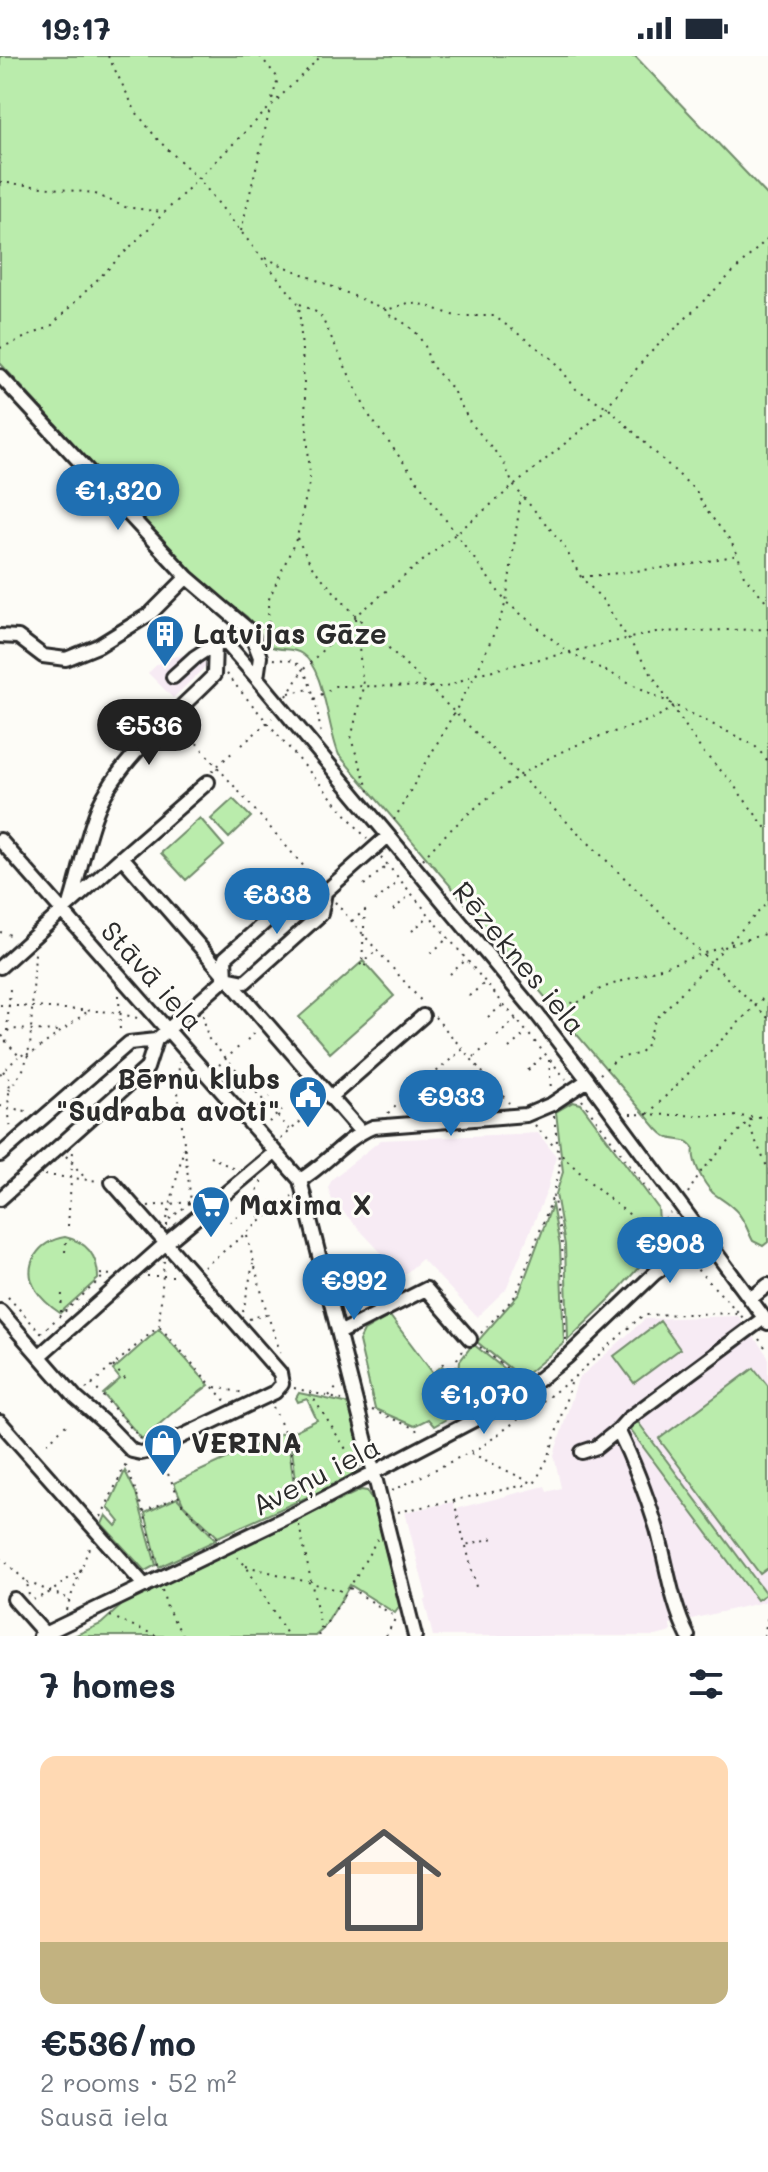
<!DOCTYPE html>
<html lang="en">
<head>
<meta charset="utf-8">
<style>
	body { margin:0; font-family:Mali,sans-serif; background:#f6f6f7; color:#1f2937; height:100vh; display:flex; flex-direction:column; font-size:30px; white-space:nowrap }
	* { box-sizing:border-box; margin:0 }
	p { font-size:26px; color:#747a83 }
	.icon { flex:none; width:44px; height:44px; fill:none; stroke:currentColor; stroke-width:2; stroke-linecap:round; stroke-linejoin:round }
	.map { position:relative; height:1580px; overflow:hidden }
	.sheet { display:flex; flex-direction:column; background:#fff; flex:1 }
	.sheet>* { flex:none }
	.price { position:absolute; translate:-50% -68px; padding:0 18px; border-radius:28px; background:#1f6fb2; color:#fff; font-size:26px; line-height:52px; filter:drop-shadow(0 2px 4px #0008) }
	.price::after { content:''; position:absolute; left:50%; top:48px; width:24px; height:18px; margin-left:-12px; background:inherit; clip-path:polygon(0 0,100% 0,50% 100%) }
	.price.active { background:#222; color:#fff }
	ul { padding:0; list-style:none }
	li { display:grid; align-content:center; gap:16px; height:424px; padding:0 40px }
	li+li { border-top:2px solid #e0e1e3 }
	li span { display:grid; place-items:center; height:248px; border-radius:16px; color:#555 }
	li>.icon { margin-inline-start:auto }
	span .icon { width:144px; height:144px; fill:#fffc; stroke-width:1 }
	li b { font-size:34px }
	h2 { display:flex; justify-content:space-between; align-items:center; height:96px; padding:0 40px; font-size:34px }
	.status { display:flex; justify-content:space-between; align-items:center; height:56px; padding:0 40px; background:#fff; direction:ltr }
	.status svg { height:22px; fill:currentColor }
	.map>svg:first-child { display:block }
</style>
</head>
<body>
<div class="status"><b>19:17</b><svg viewBox="0 0 49 12"><path d="M0 12V9h3v3zM5 12V6h3v6zM10 12V3h3v9zM15 12V0h3v12zM26 1h20v11H26zM47 4h2v5h-2z"/></svg></div>
<div class="map">
<svg width="768" height="1580" viewBox="0 0 768 1580">
	<rect width="100%" height="100%" fill="#fdfcf7"/>
	<filter id="ink" filterUnits="userSpaceOnUse"><feTurbulence type="fractalNoise" baseFrequency=".0125" numOctaves="2"/><feDisplacementMap in="SourceGraphic" scale="16" xChannelSelector="R" yChannelSelector="G"/><feConvolveMatrix kernelMatrix="1 2 1 2 8 2 1 2 1" color-interpolation-filters="sRGB"/></filter>
	<g filter="url(#ink)">
		<path fill="#f7ebf4" d="M197,596l10,13 -34,33 -25,-25 15,-14z
			M538,1077l18,23 -9,35 -41,98 -29,28 -55,-58 -19,17 -71,-76 -4,-12 4,-9 49,-39z
			M738,1260l30,40v245l-98,23 1,8 -15,4h-223l-9,-36 3,-1 -22,-87 48,-10 2,7 90,-23 2,6 14,-4 -7,-33 24,-76 67,-60z"/>
		<path fill="#baecac" stroke="#728c6c" stroke-width="2" d="M0,0h635l133,140v1046l-5,4 -10,-5c-5,-9 -8,-20 -15,-28 -7,-9 -16,-13 -25,-20 -9,-9 -22,-32 -19,-44 -8,-12 -13,-7 -25,-11 -9,-3 -15,-13 -21,-20l-309,-363c-12,-28 -14,-86 -37,-101 -10,-7 -19,-3 -30,-7l-25,-30 -52,-41 -195,-213z
			M233,743l18,18 -22,21 -18,-19z
			M200,762l24,28 -38,34 -25,-27z
			M363,905l31,35 -64,57 -31,-36z
			M573,1046l8,2 77,104 2,24 -9,22 -42,46 -41,40 -3,-95 -9,-51 7,-22 -7,-60z
			M552,1149l8,41 4,97 -42,35 -45,-36 42,-48z
			M65,1181c23,5 33,19 33,42l-38,34c-9,-6 -18,-13 -24,-23 -15,-25 3,-49 29,-53z
			M390,1260l43,57 9,-7 12,12 -4,39 -16,9 -6,-7 -14,7 -39,-17 -16,-68 5,-10z
			M660,1265l20,28 -46,34 -20,-27z
			M159,1273l50,56 -32,24 -35,30 -39,-45 17,-15 -7,-9z
			M473,1288l45,36 -19,13 -44,22 5,-54z
			M754,1312l14,18v182l-8,6 -101,-135z
			M299,1337l46,10 4,3 14,55c-6,18 -47,31 -64,40l-8,-59 -3,-8 29,-14 -10,-21 -9,3 -2,-4z
			M638,1366l128,172 -9,6 -128,-172z
			M282,1377l7,13 7,56 -78,35 -35,-33 -9,-21z
			M125,1415l11,22 20,72 -11,6 -43,-47 4,-9 10,11 4,-4 -12,-15z
			M361,1434l6,1 6,11 27,104 -5,7 -45,-28 -27,44 -8,7h-241l27,-12 22,-20z
			M177,1442l39,42 -57,27 -14,-54z"/>
		<g fill="none" stroke-linecap="round" stroke-linejoin="round">
			<g stroke="#2b2b2b" stroke-width="18">
				<path id="minor" d="M0,320l187,201 63,54 10,26 -3,21
					M0,580l18,1 25,19 23,3 32,-13 52,-32 37,-37
					M215,588l7,-2 6,3 29,33 279,335 52,67 180,243
					M173,621l22,-20 20,-13
					M0,784l300,340 115,456
					M122,801l86,-75
					M71,845c10,-31 15,-66 28,-95 22,-49 78,-93 115,-131l1,-31
					M0,911l122,-110 239,275
					M226,922l19,4 76,-68 4,-22 63,-56
					M226,922l-1,-20 76,-68 8,-1 16,3
					M332,1040l91,-80
					M0,1099l129,-112 27,-3
					M300,1124c26,-15 44,-41 73,-53l153,-12 26,-11 36,-24
					M0,1143l147,-131 9,-28 70,-62
					M750,1243l18,-14
					M0,1255l76,87 32,28 24,25 9,2 10,-2 124,-59 7,-8 -2,-11 -168,-191
					M339,1277l87,-44 44,50
					M39,1300l126,-112 110,-92
					M0,1366l145,164
					M618,1374l10,-11 136,-101
					M582,1396l15,-5 21,-17c16,32 28,64 39,99 10,36 14,73 31,107
					M14,1543l31,35
					M40,1580l258,-124 201,-105 29,-19 39,-31 88,-84 50,-34"/>
			</g>
			<path stroke="#2b2b2b" stroke-width="2" stroke-dasharray="2 6" stroke-linecap="butt" d="M108,0l28,56 22,28 40,38 101,126 11,174 -13,59 -29,64 1,44
				M260,0l18,22 -7,25
				M0,126l93,11 32,14 37,5
				M241,175l29,-122
				M265,202l117,50 8,1 18,-6 17,2 30,11h39l60,44 22,29 31,18 89,84 10,19 24,30 8,15 6,21 24,27
				M300,248l20,10 48,100 138,188 62,50 186,93 14,16
				M385,253l2,5 13,6 15,11 10,15 5,18 21,23 19,35 33,39 10,24 49,58 19,34 21,22 100,152 27,28 39,52
				M0,292l50,-21 271,-271
				M297,482l15,29 44,49 412,402
				M582,521l106,-12 50,-10
				M356,562l7,69 -12,52 19,55
				M273,603c6,1 16,0 21,3 18,9 25,56 27,74
				M226,618l141,165
				M289,637l21,-4
				M287,640l15,-25 54,-55 246,-203 43,-55 123,-120
				M314,643l21,-13 111,1 30,-13 180,-42 112,-3
				M181,669l132,152
				M242,689l30,-27
				M212,715l23,-21
				M394,764l82,-146 22,-50 8,-22 15,-106
				M381,801l185,222
				M423,803c40,-47 102,-94 159,-116 31,-13 64,-17 92,-36
				M364,829l24,-20
				M375,845l25,-20
				M335,846l88,101
				M365,854l-3,53 4,3
				M393,854l17,-15
				M352,865l18,-15
				M412,875l17,-15
				M0,876l14,4
				M731,888l37,-11
				M431,897l17,-15
				M360,909l16,-14
				M450,918l17,-15
				M119,939l1,38
				M469,940l17,-14
				M0,949l112,7 30,7
				M548,951l7,-5 22,1 25,-15 123,-42
				M203,959l5,23 82,92
				M435,961l74,86
				M488,961l15,-12
				M7,975l3,-42
				M0,979l20,22 10,-8 5,-96
				M497,980l19,-17
				M2,981l8,-8 49,2
				M247,984l9,-8
				M509,992l17,-15
				M27,1001l61,-46
				M474,1001l17,-15
				M549,1004l2,30
				M219,1009l22,-20
				M528,1014l17,-16
				M3,1015l7,8 -2,28 3,24
				M0,1018l18,-17
				M600,1018l18,-16 20,-4 8,-7 9,-27 113,-118
				M158,1020h33
				M231,1022l9,-8
				M9,1034l15,-22 5,-18
				M243,1035l9,-8
				M582,1044l68,93
				M0,1050l31,6
				M258,1052l12,-11
				M388,1057l75,-64
				M630,1058l138,3
				M648,1058l120,-121
				M554,1060l6,52 -7,27 9,49 4,96
				M751,1063l-2,7 19,43
				M269,1066l13,-12
				M535,1069c35,41 81,84 128,112
				M281,1083l40,-36
				M66,1100l19,22
				M210,1100l24,13
				M45,1119l54,6
				M688,1137l12,-20 50,-54
				M244,1140l18,23
				M255,1146l30,-1
				M251,1149l11,-25
				M148,1150l41,-4
				M167,1163l17,-72
				M664,1163l6,-6
				M230,1166l8,-7
				M68,1170l5,-75
				M167,1170v-5l24,-19 -13,-110 1,-30
				M663,1175l12,12
				M247,1180l20,77 15,44
				M65,1196l1,-10
				M692,1208l46,48
				M204,1211l88,-71
				M100,1218l12,1
				M147,1220h29
				M8,1241l33,36 -1,6
				M61,1256l1,-19
				M243,1256l10,-48
				M249,1263l17,-5
				M160,1271l67,76
				M41,1277l64,-58
				M481,1277l35,-38 37,-99
				M759,1283l9,12
				M480,1291l39,31
				M442,1307l13,13
				M113,1310l13,14
				M92,1328l49,55
				M215,1331l29,6
				M294,1332l48,12
				M86,1333l73,-63 5,-65
				M310,1337l48,75
				M329,1340l9,-10
				M273,1351l4,8
				M372,1354l44,19 2,5
				M453,1359l4,-56 8,-11
				M280,1366l10,23 7,53
				M47,1387l19,-18
				M471,1397l63,31 15,-28 23,-76
				M126,1409l19,51 13,50
				M168,1418l14,30 35,34
				M392,1435l92,-46 88,-66 71,-64 96,-2 4,5
				M454,1445l11,44 33,-8
				M143,1456l34,-15
				M398,1456l132,-28
				M101,1461l26,-56
				M299,1469l23,107
				M466,1490l10,41
				M0,1501l27,25 2,14
				M237,1501l9,9 42,70
				M246,1510l100,26
				M27,1526l42,17
				M350,1532l46,29
				M162,1534l5,18 16,28
				M33,1544l18,-8 30,-23
				M66,1554l24,-65
				M110,1560l47,20
				M318,1580l29,-44 31,-54
				M386,1580l9,-17
				M764,1580l4,-21"/>
			<use href="#minor" stroke="#fdfcf7" stroke-width="12"/>
		</g>
	</g>
	<defs>
		<g id="building-pin" transform="scale(2)"><path d="M0 17L-7.5 6A9.5 9.5 0 1 1 7.5 6Z" fill="#1f6fb2" stroke="#fdfcf7"/><path d="M-4-6H4V6H1V3H-1V6H-4ZM-2.5-4.3h1.7v1.8h-1.7ZM.8-4.3h1.7v1.8H.8ZM-2.5-1h1.7V.8h-1.7ZM.8-1h1.7V.8H.8Z" fill="#fff"/></g>
		<g id="civic-pin" transform="scale(2)"><path d="M0 17L-7.5 6A9.5 9.5 0 1 1 7.5 6Z" fill="#1f6fb2" stroke="#fdfcf7"/><path d="M-.6-6.5H3V-4.5H.6V-3L4-1V1h2V6H-6V1h2V-1L-.6-3ZM-1.2 2.5V6h2.4V2.5Z" fill="#fff"/></g>
		<g id="supermarket-pin" transform="scale(2)"><path d="M0 17L-7.5 6A9.5 9.5 0 1 1 7.5 6Z" fill="#1f6fb2" stroke="#fdfcf7"/><path d="M-6-5.5h2.5l.6 2H6L4.5 2H-2.5L-4.4-4H-6ZM-1.5 3.2a1.3 1.3 0 1 0 .1 0ZM3 3.2a1.3 1.3 0 1 0 .1 0Z" fill="#fff"/></g>
		<g id="shop-pin" transform="scale(2)"><path d="M0 17L-7.5 6A9.5 9.5 0 1 1 7.5 6Z" fill="#1f6fb2" stroke="#fdfcf7"/><path d="M-5-2.5h2.3a2.7 3.5 0 0 1 5.4 0H5L5.5 6h-11ZM-1.5-2.5h3a1.5 2.3 0 0 0-3 0Z" fill="#fff"/></g>
	</defs>
	<g fill-rule="evenodd">
		<use href="#building-pin" x="165" y="578"/>
		<use href="#civic-pin" x="308" y="1039"/>
		<use href="#supermarket-pin" x="211" y="1149"/>
		<use href="#shop-pin" x="163" y="1387"/>
	</g>
	<g text-anchor="middle" stroke-width="6" stroke-linejoin="round" paint-order="stroke">
		<g font-size="28" font-weight="bold" fill="#2b2b2b" stroke="#fdfcf7" text-anchor="start">
			<text x="193" y="588">Latvijas Gāze</text>
			<text x="280" y="1033" text-anchor="end">Bērnu klubs<tspan x="280" dy="32">"Sudraba avoti"</tspan></text>
			<text x="239" y="1159">Maxima X</text>
			<text x="191" y="1397">VERINA</text>
		</g>
		<g font-size="28" fill="#2b2b2b" stroke="#fdfcf7">
			<text transform="translate(519 902) rotate(50)" y="10">Rēzeknes iela</text>
			<text transform="translate(152 920) rotate(48)" y="10">Stāvā iela</text>
			<text transform="translate(316 1420) rotate(-27)" y="10">Aveņu iela</text>
		</g>
	</g>
</svg>
<b class="price" style="left:118px;top:476px">€1,320</b>
<b class="price active" style="left:149px;top:711px">€536</b>
<b class="price" style="left:277px;top:880px">€838</b>
<b class="price" style="left:451px;top:1082px">€933</b>
<b class="price" style="left:670px;top:1229px">€908</b>
<b class="price" style="left:354px;top:1266px">€992</b>
<b class="price" style="left:484px;top:1380px">€1,070</b>
</div>
<section class="sheet">
<h2>7 homes<svg class="icon" aria-label="filters" viewBox="0 0 24 24"><path d="M4 7h16M4 17h16"/><circle cx="9" cy="7" r="2"/><circle cx="15" cy="17" r="2"/></svg></h2>
<ul>
<li><span style="background:linear-gradient(#ffd9b3 75%,#c2b280 0)"><svg class="icon" aria-label="home" viewBox="0 0 24 24"><path d="M3 11l9-7 9 7M6 9v11h12V9"/></svg></span><div><b>€536/mo</b><p>2 rooms · 52 m²</p><p>Sausā iela</p></div></li>
</ul>
</section>
</body>
</html>
